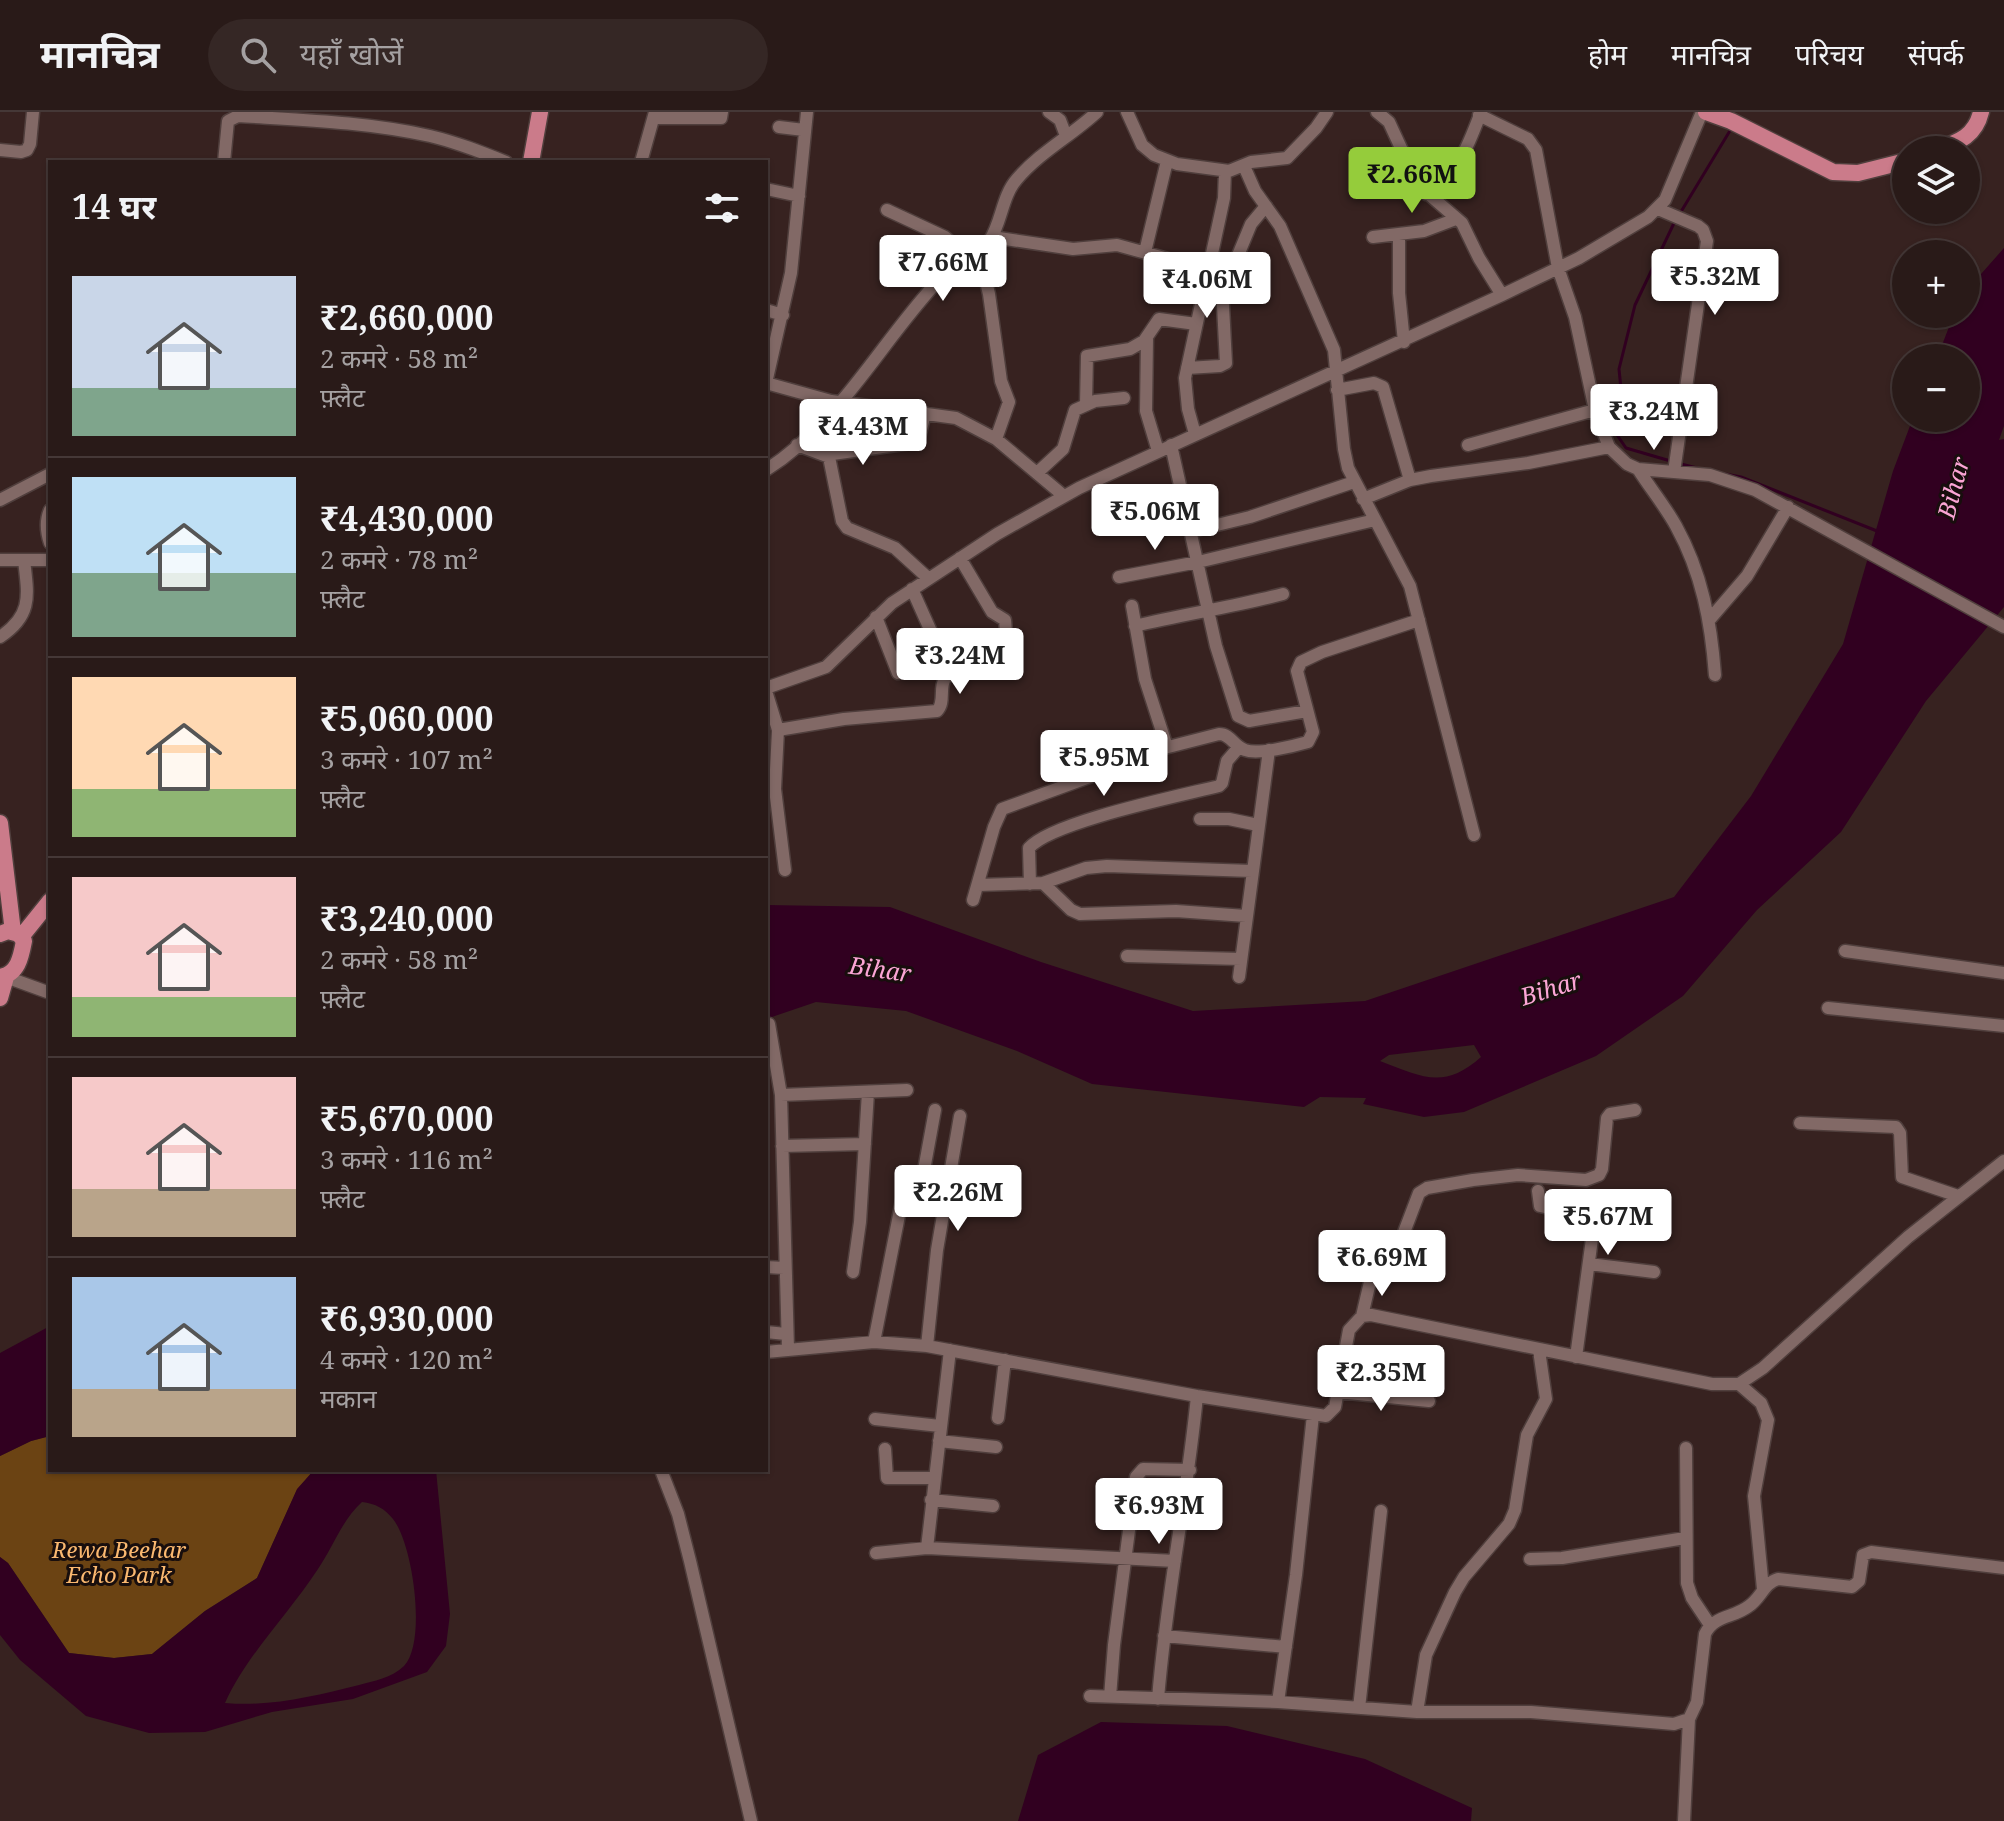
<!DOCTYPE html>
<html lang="hi">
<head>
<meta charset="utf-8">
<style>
	body { margin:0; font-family:"Noto Serif","Noto Sans Devanagari",serif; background:#352725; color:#f1f3f6; height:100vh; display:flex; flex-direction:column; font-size:30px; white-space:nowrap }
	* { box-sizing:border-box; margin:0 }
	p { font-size:26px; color:#a5a1a2 }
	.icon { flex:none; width:44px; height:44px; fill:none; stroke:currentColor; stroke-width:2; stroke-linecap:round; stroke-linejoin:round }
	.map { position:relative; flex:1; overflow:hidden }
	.drawer { position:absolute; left:48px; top:48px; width:720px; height:1312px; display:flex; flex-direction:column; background:#291a18; border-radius:0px; box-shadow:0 2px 6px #0004,0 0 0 2px #453837 }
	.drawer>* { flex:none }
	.fabs { position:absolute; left:1892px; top:24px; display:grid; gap:16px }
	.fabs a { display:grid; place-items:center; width:88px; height:88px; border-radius:50%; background:#291a18; box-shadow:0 2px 6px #0004,0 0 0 2px #453837; font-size:40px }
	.price { position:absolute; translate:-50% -68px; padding:0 18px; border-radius:8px; background:#fff; color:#222; font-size:26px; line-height:52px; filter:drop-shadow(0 2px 4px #0008) }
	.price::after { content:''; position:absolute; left:50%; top:48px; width:24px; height:18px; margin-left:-12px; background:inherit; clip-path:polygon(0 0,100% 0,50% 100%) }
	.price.active { background:#95cc3b; color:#111 }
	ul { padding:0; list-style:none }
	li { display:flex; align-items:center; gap:24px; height:200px; padding:0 24px }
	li+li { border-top:2px solid #453837 }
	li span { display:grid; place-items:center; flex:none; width:224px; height:160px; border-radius:0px; color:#555 }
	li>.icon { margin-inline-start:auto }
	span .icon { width:96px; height:96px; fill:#fffc; stroke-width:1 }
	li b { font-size:34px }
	h2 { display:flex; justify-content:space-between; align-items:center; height:96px; padding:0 24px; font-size:34px }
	header { display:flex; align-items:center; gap:48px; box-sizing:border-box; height:112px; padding:0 40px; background:#291a18; border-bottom:2px solid #453837 }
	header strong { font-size:38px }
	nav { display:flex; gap:44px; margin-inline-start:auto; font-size:28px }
	.search { width:560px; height:72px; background:#352725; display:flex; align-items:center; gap:20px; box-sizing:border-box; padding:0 28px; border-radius:44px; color:#a5a1a2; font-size:30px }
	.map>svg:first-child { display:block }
</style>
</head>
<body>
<header>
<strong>मानचित्र</strong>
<div class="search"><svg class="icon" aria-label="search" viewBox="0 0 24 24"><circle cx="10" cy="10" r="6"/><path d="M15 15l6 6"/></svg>यहाँ खोजें</div>
<nav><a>होम</a><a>मानचित्र</a><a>परिचय</a><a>संपर्क</a></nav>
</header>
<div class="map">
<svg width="2004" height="1709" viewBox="0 0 2004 1709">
	<rect width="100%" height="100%" fill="#372220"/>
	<path fill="#6b4313" d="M50,1324v34h264l-17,20 -40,88 -52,33 -53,43 -38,4 -45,-5 -61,-90 -8,-6v-101l31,-15z"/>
	<path fill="#310020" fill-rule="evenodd" d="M2004,136v178l-5,14 5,-1v168l-78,94 -85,131 -84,78 -74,86 -87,60 -132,56 -40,5 -61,-13 3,-6 -46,-1 -16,10 -212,-23 -75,-33 -111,-40 -90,-9 -50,17v-114l124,2 151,55 152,49 172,-10 309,-104 77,-101 92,-152 50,-173 20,-53h53v-60h-29l17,-44h12v-23zM1474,933l7,12c-37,33 -59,20 -101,4l9,-6z
		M50,1214v110l-19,5 -31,15v-103z
		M314,1358h122l14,144 -4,32 -19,26 -74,27 -81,13 -67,20 -56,1 -63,-17 -66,-56 -20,-25v-78l8,6 61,90 45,5 38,-4 53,-43 52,-33 40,-89zM362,1390c14,2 22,6 31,17 20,25 34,123 11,147 -12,12 -31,15 -45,19 -45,11 -87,22 -134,18 23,-50 63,-88 93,-134 15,-22 24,-49 44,-67z
		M1101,1610l126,4 138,33 107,49 -1,13h-453l20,-66z"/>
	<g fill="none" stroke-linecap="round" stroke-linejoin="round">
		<path stroke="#310020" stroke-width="3" d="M1679,103l52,-86
			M1674,350l-48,-14 -11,-16 -2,-22 8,-21 -2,-20 16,-64 40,-84
			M1681,352l16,4
			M1720,361l21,4 136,54"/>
		<g stroke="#503f3d" stroke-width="15">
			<path id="minor" d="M807,0l-16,161 -25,110 65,18 125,17 40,21 68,57
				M1049,0l11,8 6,16
				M1127,0l15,33 12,10 23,9 52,7 22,-9 36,-4 29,-30 11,-16
				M1377,0l12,10 29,63 44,38 17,35 23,37
				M1479,3l49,24 8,11 22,118 17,49 20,93 14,37 18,17 11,5 72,6 45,15 249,137
				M654,6h67l1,-6
				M779,15l25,3
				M0,38l21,2 6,-2 3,-6 3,-32
				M224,50l4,-41 10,-5c64,4 129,6 192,20 26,6 51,16 76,26
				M641,50l14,-50
				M1244,54l11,25 25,35 54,124 10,99 4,19 62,118 64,249
				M766,77l33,7
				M1426,82c31,-17 43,-50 55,-82
				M1658,97l40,17 5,4 4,11 -33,231
				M887,98l58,27 9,8 10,17
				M1399,124v57l5,49
				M992,125l81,12 44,-4 91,25 26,-5 17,-41 15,-18
				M1373,125l51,-6 32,-12
				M979,140l10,42 12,87 8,21 -13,37
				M1145,140l22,-91
				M766,198l17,5
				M1147,226l-1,73 12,40
				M1187,256l33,-2 6,-3 -5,-95
				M1337,278l37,-7 9,4 27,93
				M1086,292l1,-48 43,-7 14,-8 15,-22 37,5
				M1195,322l-7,-25 -3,-31 39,-180 1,-27
				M797,333l32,12 13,64 5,7 48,20 33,30
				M1171,333l45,201 22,70 11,5 58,-10
				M1468,333l127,-35
				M825,343l93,-13 7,-29
				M1638,357c12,19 27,37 38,57 26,47 35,96 39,149
				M766,358c74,-47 114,-127 172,-189 15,-17 40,-22 52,-41 12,-19 12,-44 27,-61 23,-27 54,-43 80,-67
				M1037,361l26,-24 12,-39 20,-9 29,-3
				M1363,387l47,-19 21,-4 97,-13 81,-16
				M0,388l50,-26
				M50,398c-5,11 -4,21 0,33
				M1192,419l58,-14 104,-35
				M0,448h50
				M1119,465l79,-15 177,-42
				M912,477l38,85
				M1132,494l13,73 22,68
				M876,505l22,56
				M1710,507l37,-43 41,-69
				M1135,514c49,-12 99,-19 148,-32
				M0,525c33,-22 28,-42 24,-77
				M766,576l60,-21 66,-64 105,-69 82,-46 423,-193 77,-37 69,-41 17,-17 37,-88
				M766,579l12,39 -3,59 10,81
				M778,618l66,-11 93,-8c9,-9 1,-24 9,-34l58,-25 3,-8 -2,-24 -13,-8 -32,-54
				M1200,707h29l29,6
				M1043,771l28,27 9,4 96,-3 70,5
				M1030,772l-1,-36c22,-26 150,-52 190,-62l3,-3 5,-22 12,-14
				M978,773l65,-2 43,-15 21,-2 145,5
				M973,788l21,-73 8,-18 112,-41 23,-13 82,-21c12,0 14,12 26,16 13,5 49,-4 63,-8l5,-10 -16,-61 4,-9 21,-10 97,-32
				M1845,839l159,22
				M1127,844l114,3
				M6,865l44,16
				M1239,865l30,-227
				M1828,896l176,18
				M769,912l12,71 7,254
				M781,983l126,-5
				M1800,1011l96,4 4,6 2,44 56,19
				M782,1034l83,-2
				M1538,1079l2,15 45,10 9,8 -18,133
				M1589,1152l65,8
				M766,1155l18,1
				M853,1160l7,-50 8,-130
				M1362,1204l12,-51 11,-16 18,-14 16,-42 8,-5 46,-8 45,-5 68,5 13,-5 3,-6 5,-51 3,-4 25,-4
				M766,1220l20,2
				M874,1230l30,-152 20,-20 11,-60
				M927,1234l10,-96 23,-134
				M766,1240l108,-10 53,4 270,50 129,20 9,-9 14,-77 13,-14 9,-1 341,69h27l24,-16 145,-131 96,-76
				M1739,1272l22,19 7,17 -14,76 9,93
				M1338,1280l91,9
				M998,1306l7,-58
				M875,1307l65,7
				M939,1329l57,6
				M1686,1336l1,135 5,15 18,27
				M885,1337l2,29h47
				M661,1358l17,44 12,47 61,260
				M931,1388l62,6
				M927,1436l23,-198
				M876,1441l51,-5 248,13
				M1530,1447l32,-1 123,-20
				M1164,1524l122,11
				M1090,1584l188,6 139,10h114l143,12 15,-5 8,-17 8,-68c9,-19 29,-16 44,-28 12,-8 15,-23 29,-27l74,8 7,-6 4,-26 8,-3 133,16
				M1110,1585l4,-52 22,-168 7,-8 47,1
				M1158,1587c8,-102 29,-201 39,-303
				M1278,1590l18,-127 17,-160
				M1359,1596l22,-197
				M1417,1600l9,-57 29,-63 9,-15 45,-53 6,-14 12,-75 19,-36 -7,-49
				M1684,1709l5,-102"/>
		</g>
		<g stroke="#503f3d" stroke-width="19">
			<path id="major" d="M1706,0l25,9 102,51 25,1 48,-12
				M1936,38c22,-8 39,-13 45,-38
				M531,50l9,-50
				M0,711l13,109
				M0,822l8,-3 11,3 5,7c-3,16 -6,33 -24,36
				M21,825l29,-36
				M0,886l6,-21"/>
		</g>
		<use href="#minor" stroke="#826966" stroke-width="12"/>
		<use href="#major" stroke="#cb7b8a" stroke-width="16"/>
	</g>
	<g text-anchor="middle" stroke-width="6" stroke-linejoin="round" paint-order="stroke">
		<g font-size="22" font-style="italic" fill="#fab870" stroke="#180e0d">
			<text x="119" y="1446">Rewa Beehar<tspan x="119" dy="25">Echo Park</tspan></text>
		</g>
		<g font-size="24" font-style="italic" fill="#fba5d5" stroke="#180e0d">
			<text transform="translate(1954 376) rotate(-75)" y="8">Bihar</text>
			<text transform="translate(880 858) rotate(8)" y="8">Bihar</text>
			<text transform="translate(1551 877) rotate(-17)" y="8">Bihar</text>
		</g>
	</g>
</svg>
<div class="fabs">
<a><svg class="icon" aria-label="layers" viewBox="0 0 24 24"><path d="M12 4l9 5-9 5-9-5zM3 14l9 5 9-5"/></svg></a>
<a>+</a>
<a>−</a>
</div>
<b class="price active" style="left:1412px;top:103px">₹2.66M</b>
<b class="price" style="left:943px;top:191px">₹7.66M</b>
<b class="price" style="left:1715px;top:205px">₹5.32M</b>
<b class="price" style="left:1207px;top:208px">₹4.06M</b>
<b class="price" style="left:1654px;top:340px">₹3.24M</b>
<b class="price" style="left:863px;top:355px">₹4.43M</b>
<b class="price" style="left:1155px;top:440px">₹5.06M</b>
<b class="price" style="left:960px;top:584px">₹3.24M</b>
<b class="price" style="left:1104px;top:686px">₹5.95M</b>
<b class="price" style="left:958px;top:1121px">₹2.26M</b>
<b class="price" style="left:1608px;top:1145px">₹5.67M</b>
<b class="price" style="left:1382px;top:1186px">₹6.69M</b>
<b class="price" style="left:1381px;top:1301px">₹2.35M</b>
<b class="price" style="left:1159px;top:1434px">₹6.93M</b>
<section class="drawer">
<h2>14 घर<svg class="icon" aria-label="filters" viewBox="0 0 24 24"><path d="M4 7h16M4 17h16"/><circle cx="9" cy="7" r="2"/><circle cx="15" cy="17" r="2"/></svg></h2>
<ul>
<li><span style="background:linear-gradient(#c9d6e8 70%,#7fa58c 0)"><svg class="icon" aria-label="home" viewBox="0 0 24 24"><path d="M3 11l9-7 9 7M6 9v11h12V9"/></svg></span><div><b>₹2,660,000</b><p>2 कमरे · 58 m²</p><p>फ़्लैट</p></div></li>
<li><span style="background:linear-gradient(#bfe0f5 60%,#7fa58c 0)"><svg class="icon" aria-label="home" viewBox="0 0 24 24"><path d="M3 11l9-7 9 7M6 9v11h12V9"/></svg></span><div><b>₹4,430,000</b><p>2 कमरे · 78 m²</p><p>फ़्लैट</p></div></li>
<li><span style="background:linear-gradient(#ffd9b3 70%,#8fb573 0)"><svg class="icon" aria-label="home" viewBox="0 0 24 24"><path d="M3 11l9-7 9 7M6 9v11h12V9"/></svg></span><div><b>₹5,060,000</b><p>3 कमरे · 107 m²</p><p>फ़्लैट</p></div></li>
<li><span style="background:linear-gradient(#f6c9c9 75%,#8fb573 0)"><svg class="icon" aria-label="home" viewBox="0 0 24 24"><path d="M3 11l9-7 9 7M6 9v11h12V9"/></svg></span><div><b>₹3,240,000</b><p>2 कमरे · 58 m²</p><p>फ़्लैट</p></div></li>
<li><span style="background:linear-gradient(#f6c9c9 70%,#b9a48a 0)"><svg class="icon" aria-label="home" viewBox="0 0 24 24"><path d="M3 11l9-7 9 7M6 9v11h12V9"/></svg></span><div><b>₹5,670,000</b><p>3 कमरे · 116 m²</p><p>फ़्लैट</p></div></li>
<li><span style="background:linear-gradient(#a9c7e8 70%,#b9a48a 0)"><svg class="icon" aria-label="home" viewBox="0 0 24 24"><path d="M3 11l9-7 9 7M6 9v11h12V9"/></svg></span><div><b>₹6,930,000</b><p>4 कमरे · 120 m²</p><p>मकान</p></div></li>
</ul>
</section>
</div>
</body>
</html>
